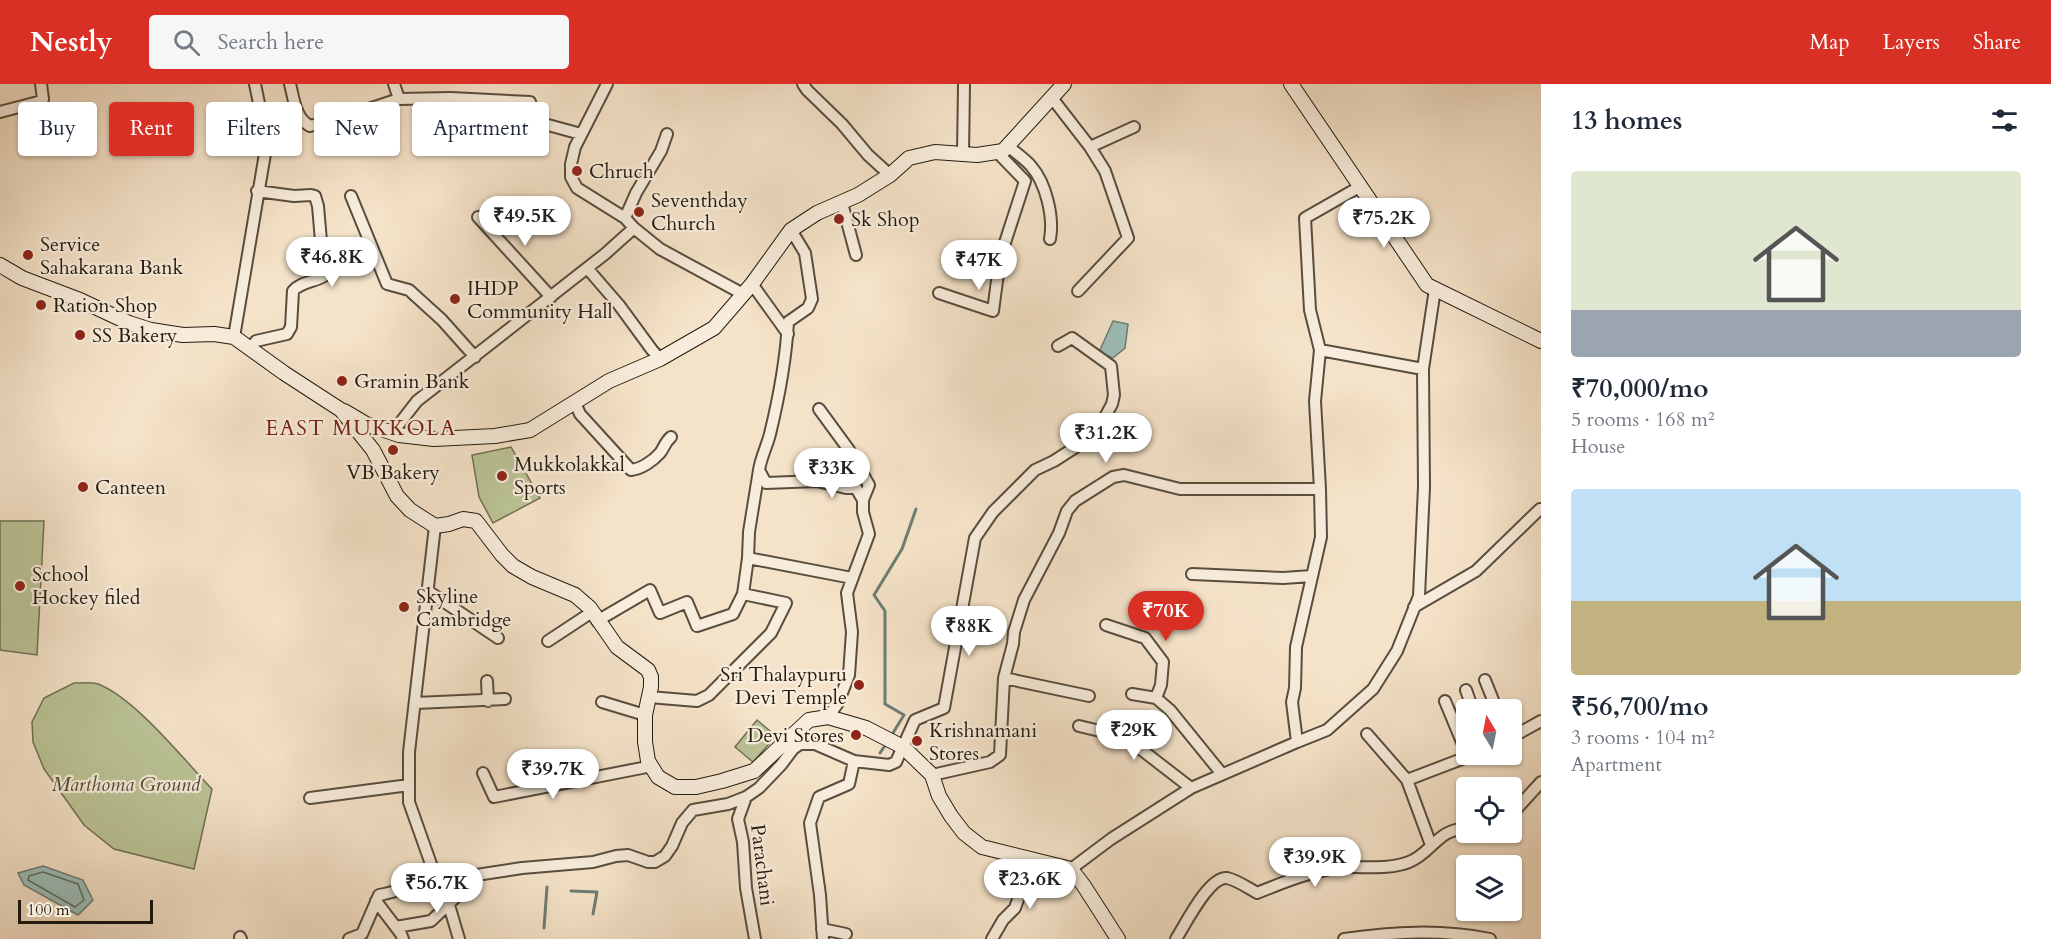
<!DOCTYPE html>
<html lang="en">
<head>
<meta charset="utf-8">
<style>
	body { margin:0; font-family:Cardo,serif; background:#f6f6f7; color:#1f2937; height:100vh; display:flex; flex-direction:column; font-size:22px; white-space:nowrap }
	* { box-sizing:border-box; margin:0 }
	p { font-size:20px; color:#747a83 }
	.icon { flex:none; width:33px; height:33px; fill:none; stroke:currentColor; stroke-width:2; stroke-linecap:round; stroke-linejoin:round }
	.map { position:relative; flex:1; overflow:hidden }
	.panel { display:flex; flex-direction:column; background:#fff; width:510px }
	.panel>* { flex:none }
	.top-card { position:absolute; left:18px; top:18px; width:570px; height:54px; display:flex; gap:12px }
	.needle { width:39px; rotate:350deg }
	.controls { position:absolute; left:1456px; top:615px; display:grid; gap:12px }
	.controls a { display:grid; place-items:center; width:66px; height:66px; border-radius:6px; background:#fff; box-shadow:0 2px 4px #0004; font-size:30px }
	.scale { position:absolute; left:18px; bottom:15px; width:135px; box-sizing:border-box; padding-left:6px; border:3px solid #241b0f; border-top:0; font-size:16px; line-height:21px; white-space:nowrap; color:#241b0f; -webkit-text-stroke:4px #f8eddc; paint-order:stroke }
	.price { position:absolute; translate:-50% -51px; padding:0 14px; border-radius:21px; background:#fff; color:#222; font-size:20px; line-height:39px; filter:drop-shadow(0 2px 3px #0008) }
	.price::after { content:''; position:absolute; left:50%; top:36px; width:18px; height:14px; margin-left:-9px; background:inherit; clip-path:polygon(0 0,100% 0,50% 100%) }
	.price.active { background:#d93025; color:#fff }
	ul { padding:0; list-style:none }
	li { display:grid; align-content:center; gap:12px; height:318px; padding:0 30px }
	li span { display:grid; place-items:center; height:186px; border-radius:6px; color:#555 }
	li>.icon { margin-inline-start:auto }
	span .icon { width:108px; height:108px; fill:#fffc; stroke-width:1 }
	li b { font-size:26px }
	h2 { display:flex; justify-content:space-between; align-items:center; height:72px; padding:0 30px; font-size:26px }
	.tag { padding:0 21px; border-radius:6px; background:#fff; box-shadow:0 2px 4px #0004; font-size:21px; line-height:54px }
	.tag.active { background:#d93025; color:#fff }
	header { display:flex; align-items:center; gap:36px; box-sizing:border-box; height:84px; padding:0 30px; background:#d93025; color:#fff }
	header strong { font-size:28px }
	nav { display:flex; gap:33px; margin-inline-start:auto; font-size:21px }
	.search { width:420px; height:54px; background:#f6f6f7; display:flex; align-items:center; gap:15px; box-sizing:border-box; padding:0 21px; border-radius:6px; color:#747a83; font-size:22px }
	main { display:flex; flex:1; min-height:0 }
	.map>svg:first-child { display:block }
</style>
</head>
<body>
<header>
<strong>Nestly</strong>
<div class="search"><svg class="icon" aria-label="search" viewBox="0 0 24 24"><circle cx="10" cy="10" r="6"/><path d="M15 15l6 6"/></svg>Search here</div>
<nav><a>Map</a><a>Layers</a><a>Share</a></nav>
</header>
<main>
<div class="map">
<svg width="1541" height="855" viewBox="0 0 1541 855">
	<rect width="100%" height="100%" fill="#f5e3c9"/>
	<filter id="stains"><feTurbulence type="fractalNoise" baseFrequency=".00333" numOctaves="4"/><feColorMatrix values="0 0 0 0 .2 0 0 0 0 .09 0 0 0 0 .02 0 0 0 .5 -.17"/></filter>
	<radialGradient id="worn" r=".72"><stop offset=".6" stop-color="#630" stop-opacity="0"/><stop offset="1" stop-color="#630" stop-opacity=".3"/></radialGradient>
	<path fill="#bbc497" stroke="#707053" stroke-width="1.5" d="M511,363l29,51 -47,25 -14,-26 -7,-42z
		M0,437h44l-7,134 -37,-5z
		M74,599c8,0 17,-1 24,1 37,14 86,76 114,105l-18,80 -80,-20 -30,-24 -40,-56 -11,-27 -1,-20 12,-24z
		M757,636l19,16 -23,26 -18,-15z"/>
	<path fill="#9cbeb9" stroke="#6c7d75" stroke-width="1.5" d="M1113,237l15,3 -3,24 -12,10 -14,-6z
		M43,782l40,14 10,20 -15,15 -54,-30 -6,-12z"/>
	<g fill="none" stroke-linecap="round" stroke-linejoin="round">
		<path stroke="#606c64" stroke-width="1.5" d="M43,788l35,12 6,16 -9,7 -47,-27 1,-4z"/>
		<path stroke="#6c7d75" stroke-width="3" d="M893,649l11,-18 -19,-11v-93l-11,-16 28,-46 14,-40
			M880,669l4,-6
			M571,807l26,1 -4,22
			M544,844l3,-41"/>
		<g stroke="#584d3e" stroke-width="14">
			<path id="street" d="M290,0c4,15 5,34 20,42l31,-8 58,-19 52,-1 79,4 7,20 44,12
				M394,0l5,15
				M607,0l-32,63 -4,17v13l6,11 48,30
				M803,0l4,6 35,34 26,31 22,20
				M1052,14l38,49 15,24 23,67 -50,53
				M0,28l38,-10 5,-3 -2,-15
				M1009,63c7,6 16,12 22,19 15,17 23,51 19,73
				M1090,63l44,-20
				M963,71l1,-71
				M351,112l36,88 22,6 33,30 33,37
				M842,119l14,52
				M478,133l73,80
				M634,144l26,21 83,45
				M791,146l14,23 7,46 -4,9 -20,14c-2,38 -9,75 -18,112 -3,12 -9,23 -11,36l7,13 51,-2 29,7h10l7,12v12l6,22 -22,59 5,39 -3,43 -11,28 -10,14
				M587,184l32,37 33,45 8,9
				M752,200l36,50
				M939,209l54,18 7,-53 25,-77 -27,-28
				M234,253l33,-195 -12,-58
				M250,265l6,-8 31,-7 4,-7 2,-36c7,-9 22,-9 31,-15l-6,-70 -3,-10 -4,-1 -17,1 -37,-5
				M1320,266l103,19 12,-80
				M575,319l5,11 51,56c10,-1 22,-9 29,-17 4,-5 5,-11 11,-16
				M819,325l30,41 20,35 -6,15
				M393,348l24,-31 188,-147 29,-26 -9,-10 11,-25 25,-42 6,-17
				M435,442l-26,226v50l28,79 12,24 10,34
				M748,474l1,-26 10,-62
				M1192,490l91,4 29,-2
				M428,507l70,47
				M1414,523l62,-36 64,-62
				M597,537l53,-31 10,23 27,-11 10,24 36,-12 10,-20
				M1106,541l39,13 18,24 -2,23 -5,13
				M548,557l44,-29
				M1004,594l85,18
				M1485,596l12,30
				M487,597l1,20
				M1466,606l7,20
				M1132,610l24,4 14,12 52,64
				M649,613l48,4 12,-6 62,-62 15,-30 -43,-9 5,-36 104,20
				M1445,617l22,53
				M602,618l43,13
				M416,619l89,-4
				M1079,642l46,11 66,51
				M1367,650l40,46 24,65
				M1512,653l29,-16
				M1297,658l30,-12 46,-41 24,-38 22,-55 5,-109 -1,-118
				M483,689l11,24 158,-31
				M932,691l58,-13 10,-7 4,-77 9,-34 1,-12 10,-32 35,-67 8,-22 8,-10 38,-24 11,-2 56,14h140
				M1407,696l68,-26
				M746,713l-8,22 5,23 3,46 9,51
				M310,714l99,-13
				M1512,730l29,-32
				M1071,785l40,-30 80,-51 106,-46 -5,-40 3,-14 1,-41 25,-110 -1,-48 -5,-88 5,-51 -10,-40 -5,-92 56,-32
				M376,817l25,33 2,5
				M396,843l35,-6 48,-46
				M822,845l24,5
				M240,853l1,2
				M349,855l13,-5 17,-39 5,-1 53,-13 85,-13 71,-6 23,-6 12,-1 20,7h7l10,-6 7,-10 10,-23 11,-13 35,-6 18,-7 13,-9 22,-23 12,-16 7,-5h15l39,17 35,4 7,-3 19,-42 29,-12 31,-170 18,-26 42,-42 19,-9 28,-18 23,-26 7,-13 2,-9 -3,-29 -39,-28 -14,8
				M823,855l-3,-44 -10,-72 9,-26 30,-13 5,-23
				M992,855l11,-19 12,-12 17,-49
				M1176,855c9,-14 33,-63 51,-61 10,2 21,10 30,15 25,-10 51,-21 79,-25 23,-3 50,3 73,-6 22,-8 30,-35 58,-33
				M1344,855c49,-7 97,-10 146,0"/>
		</g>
		<g stroke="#241b0f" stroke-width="16">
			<path id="secondary" d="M1291,0l136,201 114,56
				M0,181l22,13 58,22 49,23 22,7 32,5 31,-1 20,3 50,36 57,37 32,40 24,46 13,14 25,16 14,-2 14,-5 13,2 26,34 11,11 19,11 43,18 15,13 27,39 31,23 3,7v10l-6,28v27l3,19 10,16 17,10h21l26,-6 32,-10 55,-51 19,-3 38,11 37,19 29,28 7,21 12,20 13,17 18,14 89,22 13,17 34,53
				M344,327l22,13 33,11 35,4 61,-3 35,-6 79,-49 51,-22 54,-31 38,-44 39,-54 26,-17 41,-18 32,-20 19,-17 26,-6 42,3 26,-4 61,-67"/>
		</g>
		<use href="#street" stroke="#f8eddc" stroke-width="10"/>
		<use href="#secondary" stroke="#f8eddc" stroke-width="14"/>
	</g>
	<g fill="#8f2418" stroke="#f8eddc" stroke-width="2">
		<circle cx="577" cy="87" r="6"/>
		<circle cx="639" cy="128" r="6"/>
		<circle cx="839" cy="135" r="6"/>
		<circle cx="28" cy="171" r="6"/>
		<circle cx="455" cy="215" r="6"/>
		<circle cx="41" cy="221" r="6"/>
		<circle cx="80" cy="251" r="6"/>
		<circle cx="342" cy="297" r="6"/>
		<circle cx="393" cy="366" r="6"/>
		<circle cx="502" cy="392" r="6"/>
		<circle cx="83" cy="403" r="6"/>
		<circle cx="20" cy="502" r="6"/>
		<circle cx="404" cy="523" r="6"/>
		<circle cx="859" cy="601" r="6"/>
		<circle cx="856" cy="651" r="6"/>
		<circle cx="917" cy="657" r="6"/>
	</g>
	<g text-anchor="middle" stroke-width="4.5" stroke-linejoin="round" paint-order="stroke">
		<g font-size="20" fill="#241b0f" stroke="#f8eddc" text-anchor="start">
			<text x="589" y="94">Chruch</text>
			<text x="651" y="123">Seventhday<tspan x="651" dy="23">Church</tspan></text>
			<text x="851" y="142">Sk Shop</text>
			<text x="40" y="167">Service<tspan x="40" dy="23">Sahakarana Bank</tspan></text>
			<text x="467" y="211">IHDP<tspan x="467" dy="23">Community Hall</tspan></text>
			<text x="53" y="228">Ration Shop</text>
			<text x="92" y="258">SS Bakery</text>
			<text x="354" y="304">Gramin Bank</text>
			<text x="514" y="387">Mukkolakkal<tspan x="514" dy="23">Sports</tspan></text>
			<text x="393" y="395" text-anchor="middle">VB Bakery</text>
			<text x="95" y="410">Canteen</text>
			<text x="32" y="497">School<tspan x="32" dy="23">Hockey filed</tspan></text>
			<text x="416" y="519">Skyline<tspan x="416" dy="23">Cambridge</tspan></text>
			<text x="847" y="597" text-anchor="end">Sri Thalaypuru<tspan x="847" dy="23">Devi Temple</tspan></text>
			<text x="929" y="653">Krishnamani<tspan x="929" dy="23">Stores</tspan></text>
			<text x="844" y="658" text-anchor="end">Devi Stores</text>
		</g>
		<g font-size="20" font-style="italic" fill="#514e38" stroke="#f8eddc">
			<text x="126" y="707">Marthoma Ground</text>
		</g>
		<g font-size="20" fill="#241b0f" stroke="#f8eddc">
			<text transform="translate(763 781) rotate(83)" y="7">Parachani</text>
		</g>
		<g font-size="21" letter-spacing="1.5" fill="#7a1f14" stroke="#f8eddc">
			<text x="361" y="351">EAST MUKKOLA</text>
		</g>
	</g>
	<rect width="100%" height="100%" filter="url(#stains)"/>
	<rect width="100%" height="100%" fill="url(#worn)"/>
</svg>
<div class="controls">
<a><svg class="needle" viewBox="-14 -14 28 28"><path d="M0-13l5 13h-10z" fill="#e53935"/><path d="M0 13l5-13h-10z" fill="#747a83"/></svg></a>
<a><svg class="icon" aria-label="locate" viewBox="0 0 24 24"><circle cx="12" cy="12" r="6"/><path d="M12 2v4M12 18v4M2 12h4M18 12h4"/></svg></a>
<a><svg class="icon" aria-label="layers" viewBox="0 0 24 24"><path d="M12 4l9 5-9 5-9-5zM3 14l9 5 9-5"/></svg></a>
</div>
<div class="scale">100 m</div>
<b class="price" style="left:525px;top:163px">₹49.5K</b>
<b class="price" style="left:1384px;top:165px">₹75.2K</b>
<b class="price" style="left:332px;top:204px">₹46.8K</b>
<b class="price" style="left:979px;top:207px">₹47K</b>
<b class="price" style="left:1106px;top:380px">₹31.2K</b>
<b class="price" style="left:832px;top:415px">₹33K</b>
<b class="price active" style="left:1166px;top:558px">₹70K</b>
<b class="price" style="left:969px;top:573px">₹88K</b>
<b class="price" style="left:1134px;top:677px">₹29K</b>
<b class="price" style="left:553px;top:716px">₹39.7K</b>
<b class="price" style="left:1315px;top:804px">₹39.9K</b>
<b class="price" style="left:1030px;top:826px">₹23.6K</b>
<b class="price" style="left:437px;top:830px">₹56.7K</b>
<div class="top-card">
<a class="tag">Buy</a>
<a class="tag active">Rent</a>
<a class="tag">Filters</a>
<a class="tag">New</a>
<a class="tag">Apartment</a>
</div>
</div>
<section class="panel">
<h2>13 homes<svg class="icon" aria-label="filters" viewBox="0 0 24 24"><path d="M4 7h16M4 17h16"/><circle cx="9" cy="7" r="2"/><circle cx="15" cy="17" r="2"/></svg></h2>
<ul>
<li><span style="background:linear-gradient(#dfe7d0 75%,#9aa5b1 0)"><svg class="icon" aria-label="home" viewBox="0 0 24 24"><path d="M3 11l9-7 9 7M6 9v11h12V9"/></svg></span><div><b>₹70,000/mo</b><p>5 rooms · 168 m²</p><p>House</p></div></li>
<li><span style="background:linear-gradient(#bfe0f5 60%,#c2b280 0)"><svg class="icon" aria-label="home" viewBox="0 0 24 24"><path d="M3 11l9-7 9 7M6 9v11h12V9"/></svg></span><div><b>₹56,700/mo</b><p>3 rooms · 104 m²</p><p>Apartment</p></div></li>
</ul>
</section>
</main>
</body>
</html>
